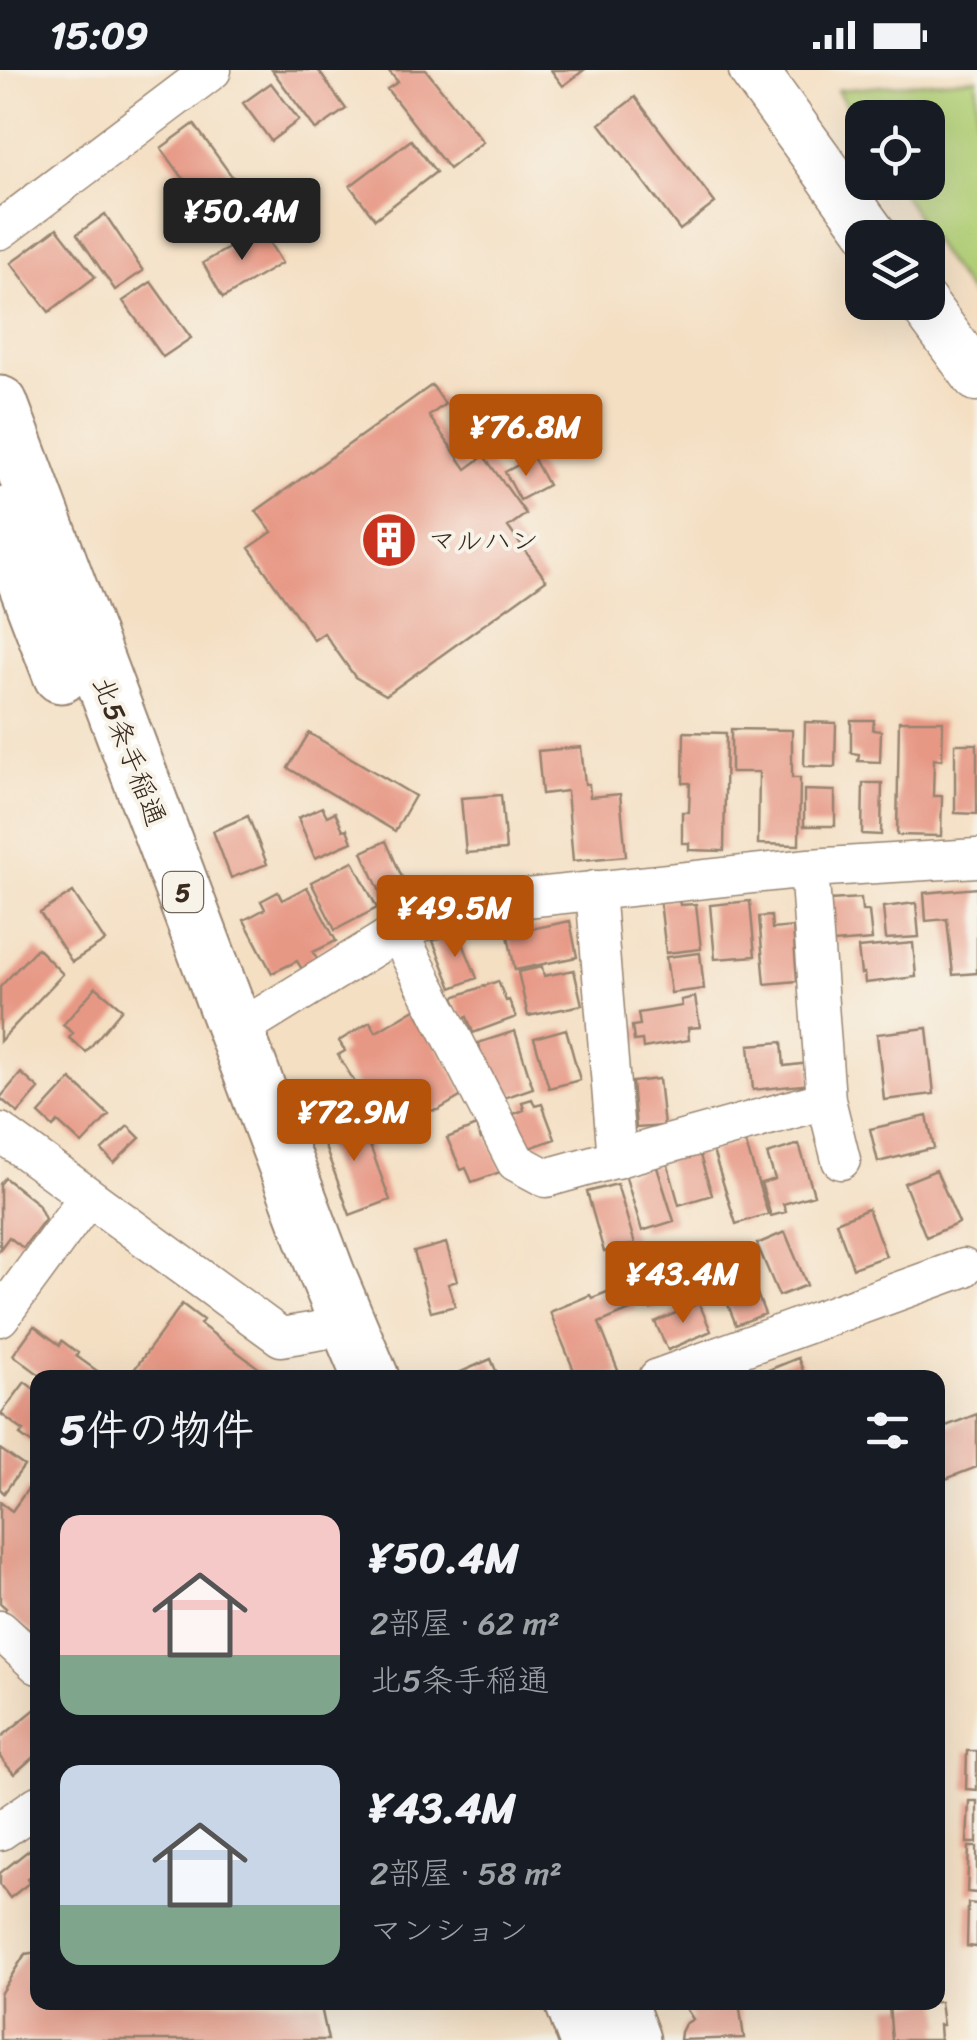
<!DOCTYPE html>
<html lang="ja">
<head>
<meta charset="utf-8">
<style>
	body { margin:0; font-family:Sriracha,"Klee One",sans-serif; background:#242831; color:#f1f3f6; height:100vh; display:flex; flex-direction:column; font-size:38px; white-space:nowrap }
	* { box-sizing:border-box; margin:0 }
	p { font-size:32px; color:#9ea1a6 }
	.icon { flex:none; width:55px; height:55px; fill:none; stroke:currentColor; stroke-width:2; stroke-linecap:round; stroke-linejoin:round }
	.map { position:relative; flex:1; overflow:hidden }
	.details { position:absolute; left:30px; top:1300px; width:915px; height:640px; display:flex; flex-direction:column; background:#171b24; border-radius:20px; box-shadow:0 10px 40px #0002 }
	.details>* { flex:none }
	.fabs { position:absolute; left:845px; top:30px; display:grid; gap:20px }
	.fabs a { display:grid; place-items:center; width:100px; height:100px; border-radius:20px; background:#171b24; box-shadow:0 10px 40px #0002; font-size:50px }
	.price { position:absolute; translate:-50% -85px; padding:0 22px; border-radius:10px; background:#b45309; color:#fff; font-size:32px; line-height:65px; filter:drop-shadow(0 2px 5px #0008) }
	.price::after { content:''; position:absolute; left:50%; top:60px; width:30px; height:22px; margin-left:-15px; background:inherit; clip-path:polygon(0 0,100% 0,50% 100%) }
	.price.active { background:#222; color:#fff }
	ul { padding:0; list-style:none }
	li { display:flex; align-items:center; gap:30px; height:250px; padding:0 30px }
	li span { display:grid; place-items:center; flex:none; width:280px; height:200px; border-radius:20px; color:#555 }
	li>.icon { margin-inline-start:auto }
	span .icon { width:120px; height:120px; fill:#fffc; stroke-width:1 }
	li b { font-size:42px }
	h2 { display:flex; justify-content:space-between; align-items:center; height:120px; padding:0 30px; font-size:42px }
	.status { display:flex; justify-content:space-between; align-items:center; height:70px; padding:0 50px; background:#171b24; direction:ltr }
	.status svg { height:28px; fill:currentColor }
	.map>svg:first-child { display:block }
</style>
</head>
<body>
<div class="status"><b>15:09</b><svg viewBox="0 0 49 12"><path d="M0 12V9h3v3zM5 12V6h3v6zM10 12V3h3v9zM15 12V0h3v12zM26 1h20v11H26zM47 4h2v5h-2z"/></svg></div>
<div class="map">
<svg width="977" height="1970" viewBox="0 0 977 1970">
	<rect width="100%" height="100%" fill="#f7f3e8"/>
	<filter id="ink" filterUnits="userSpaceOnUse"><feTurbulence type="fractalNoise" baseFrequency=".01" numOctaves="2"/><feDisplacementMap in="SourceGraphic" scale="20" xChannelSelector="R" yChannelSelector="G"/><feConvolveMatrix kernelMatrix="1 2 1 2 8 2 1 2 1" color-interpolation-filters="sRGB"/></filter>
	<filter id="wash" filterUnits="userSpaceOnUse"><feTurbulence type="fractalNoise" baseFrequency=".0048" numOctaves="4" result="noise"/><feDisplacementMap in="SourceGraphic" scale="40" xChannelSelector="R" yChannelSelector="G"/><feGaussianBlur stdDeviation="2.25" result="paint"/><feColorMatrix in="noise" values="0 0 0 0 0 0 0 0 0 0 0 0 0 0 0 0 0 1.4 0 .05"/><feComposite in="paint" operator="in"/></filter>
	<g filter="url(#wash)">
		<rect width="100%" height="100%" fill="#f4dfc3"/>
		<path fill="#b1cf76" stroke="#767c4a" stroke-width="2.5" d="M977,8v225l-36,-49 -45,-71 32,-1v-64h-66v12l-25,-40z"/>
		<g id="blocks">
			<path fill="#e79885" d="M272,0h46l28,39 -30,21z
				M388,0h38l57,72 -34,27 -62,-80 11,-7z
				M551,0h33l-21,16z
				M271,13l28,37 -28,21 -28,-38z
				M635,27l80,106 -35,27 -80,-106z
				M194,54l60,83 -35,25 -36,-48 3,-2 -25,-34z
				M411,70l25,32 -61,47 -25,-33z
				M105,144l38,57 -28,19 -38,-56z
				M57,158l38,49 -46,35 -38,-49z
				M261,159l21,34 -59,35 -20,-35z
				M151,212l40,56 -28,19 -40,-56z
				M432,315l13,19 -16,12 37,53 18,-13 42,58 -18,13 38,53 -160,115 -31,-18 -31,-44 -10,7 -65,-92 23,-16 -16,-21z
				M533,387l15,28 -28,15 -15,-28z
				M851,650h23l-1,10 8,1 -1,31 -22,-1 1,-7 -8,-1z
				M899,651h44l-1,39 -8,-1 -1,37h9l-1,40 -44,-1z
				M805,652l31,1 -1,44 -31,-1z
				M731,659l61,1v48h8l-1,67 -41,-1 1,-72h-28z
				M684,662l42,1 -2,118 -35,-1v-7h-7v-31h7l1,-29h-7z
				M309,663l106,63 -20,35 -107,-63z
				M955,674h22v70l-22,-1z
				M581,677l4,37h4l1,13 30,-3 6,62 -53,5 -6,-70 -25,3 -4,-43z
				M863,713h19l-1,52 -19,-1z
				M804,720l31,1v35h-31z
				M501,725l5,55 -40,3 -5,-55z
				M322,737l5,9 8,-4 8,18 4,-1 5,13 -37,16 -17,-40z
				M248,746l19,48 -36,14 -18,-47z
				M386,771l19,43 -24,10 -19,-42z
				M353,791l24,47 -42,22 -24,-48z
				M307,817l29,54 -23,11 5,9 -16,8 -5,-8 -25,12 -28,-53 21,-11 -4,-8 17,-9 4,8z
				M977,818v85l-24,2 -6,-56 -21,2 -2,-28z
				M73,822l32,49 -33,21 -32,-49z
				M861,828l1,13h7l3,29 -39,3 -4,-43z
				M679,829l1,6 16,-1 5,45 -35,4 -6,-52z
				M750,831l5,55 -40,3 -5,-54z
				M916,833l3,34 -33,2 -3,-32z
				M771,846l1,13 21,-2 4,54 -32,3 -6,-67z
				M523,847l3,13 44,-9 7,36 -62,13 -10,-49z
				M448,864l3,6 9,-4 17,42 -25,10 -19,-47z
				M913,873l3,34 -51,6 -1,-10 -3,1 -3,-26z
				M37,878l26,26 -63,67v-54z
				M700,883l4,36 -33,4 -5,-36z
				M542,897l2,9 30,-6 8,35 -54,11 -10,-44z
				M498,911l8,20 3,-1 7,17 -43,16 -6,-16 -5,2 -8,-22z
				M96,917l26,22 -36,43 -17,-14 4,-5 -10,-8z
				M695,927l5,30 -12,1 1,12 -46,8 -1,-8 -8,1 -2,-15 8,-1 -2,-12 44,-7 -1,-6z
				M415,939l50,85 -27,16 -42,3 -4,-6 -16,10 -38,-62 7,-4 -6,-10 31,-19 6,10z
				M927,958l7,66 -50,6 -7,-66z
				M566,959l14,51 -31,8 -15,-50z
				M515,961l18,57 -32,11 -10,-14 -13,-42z
				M782,972l2,24 26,-3 2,21 -59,6 -4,-45z
				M21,1003l18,16 -21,24 -18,-15z
				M71,1009l38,36 -27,29 -24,-22 -5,5 -14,-13z
				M659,1009l5,47 -28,2 -4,-46z
				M532,1029l3,7 7,-2 13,35 -31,11 -13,-35 13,-5 -2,-8z
				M358,1043l32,87 -40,15 -32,-87z
				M927,1046l7,32 -56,14 -8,-33z
				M128,1056l12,12 -26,25 -12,-13z
				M476,1056l5,13 7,-3 15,35 -31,11 -6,-14 -5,2 -14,-32z
				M745,1071l23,73 -32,10 -23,-73z
				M799,1074l15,51 -31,9 3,8 -15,4 -10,-33 14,-4 -8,-25z
				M698,1079l14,46 -33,10 -13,-47z
				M656,1094l18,57 -32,10 -17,-57z
				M936,1100l23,53 -33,14 -22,-54z
				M5,1108l33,26 7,15 -22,29 -14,-11 -9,12v-65z
				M617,1114l18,60 -31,8 -17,-60z
				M868,1139l18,47 -33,12 -17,-46z
				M785,1162l22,53 -28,11 -22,-52z
				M446,1173l11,38 -9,3 7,22 -24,6 -17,-60z
				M676,1184l16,38 -41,17 -16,-38z
				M747,1198l18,46 -29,11 -18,-46z
				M625,1215l10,23 -36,15 20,50 -10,5h-32l-27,-66 40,-17 2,3z
				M699,1233l12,28 -43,19 -13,-28z
				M182,1234l21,16 -3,4 72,54h-144z
				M34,1256l26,19 2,-4 16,12 -2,3 27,19 -2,3h-57l-31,-23z
				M798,1288l8,20h-37l-3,-7z
				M491,1289l8,19h-52z
				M25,1312l13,10v56l-18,-13 4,-4 -23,-17z
				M977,1344v53l-39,15v-53z
				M0,1379l24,17 -20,27 -4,-4z
				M27,1420l11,8v139l-34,-27 2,-2 -6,-5v-101l12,9z
				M38,1637v33l-3,2 3,11 -24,21 -14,-17v-19z
				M967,1681h10v39l-11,-1z
				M969,1731h8v42h-10z
				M969,1777h8v46l-10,-1z
				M29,1780l9,10v5l-5,3 3,4 -9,7 2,4 -19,15 -10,-13v-12z
				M968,1833l9,1v43l-10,-1z
				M38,1882v50h282l8,38h-328v-46l25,-40z
				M682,1932h57l5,36 -64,2 1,-8 4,-8 8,-5z
				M938,1932h2l3,23h-4l1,15h-48l-3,-34z"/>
		</g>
	</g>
	<g filter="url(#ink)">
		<use href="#blocks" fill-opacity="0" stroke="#988470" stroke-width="2.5"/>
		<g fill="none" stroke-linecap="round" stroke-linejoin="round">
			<g stroke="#988470" stroke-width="41">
				<path id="minor" d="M0,160l212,-160
					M809,798l17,232 15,60
					M595,820l22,269
					M398,862l118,230 30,16 280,-78
					M236,962l162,-100 71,-28 340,-36 168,-10
					M0,1062l281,205 66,-11
					M0,1247l88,-120
					M658,1308l305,-110
					M0,1560l38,35
					M0,1761l38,-26"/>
			</g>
			<g stroke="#988470" stroke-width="51">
				<path id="tertiary" d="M753,0l122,168
					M922,232l55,75"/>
			</g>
			<g stroke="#988470" stroke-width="59">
				<path id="trunk" d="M0,334l327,870 44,104
					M0,445l61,160
					M573,1932l14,38
					M618,1932l14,38"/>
			</g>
			<use href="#minor" stroke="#fff" stroke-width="38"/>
			<use href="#tertiary" stroke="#fff" stroke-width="48"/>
			<use href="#trunk" stroke="#fff" stroke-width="55"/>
		</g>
	</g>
	<defs>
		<g id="building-disc" transform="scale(2.875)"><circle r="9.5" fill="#c8321e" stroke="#f7f3e8"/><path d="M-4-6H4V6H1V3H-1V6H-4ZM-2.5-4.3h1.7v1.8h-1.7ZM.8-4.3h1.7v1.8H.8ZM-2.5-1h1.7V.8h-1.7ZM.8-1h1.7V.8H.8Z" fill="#fff"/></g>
	</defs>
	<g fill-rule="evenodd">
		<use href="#building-disc" x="389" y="470"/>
	</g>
	<g text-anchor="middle" stroke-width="8" stroke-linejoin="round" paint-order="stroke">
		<rect fill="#f7f3e8" stroke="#73665b" stroke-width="2.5" x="163" y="802" width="40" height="40" rx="8"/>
		<g font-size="25" font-weight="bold" fill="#3b2a1e">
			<text x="183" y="831">5</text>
		</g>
		<g font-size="28" fill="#3b2a1e" stroke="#f7f3e8" text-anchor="start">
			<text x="428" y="480">マルハン</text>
		</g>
		<g font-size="28" fill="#3b2a1e" stroke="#f7f3e8">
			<text transform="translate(130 681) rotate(69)" y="10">北5条手稲通</text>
		</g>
	</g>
</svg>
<div class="fabs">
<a><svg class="icon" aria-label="locate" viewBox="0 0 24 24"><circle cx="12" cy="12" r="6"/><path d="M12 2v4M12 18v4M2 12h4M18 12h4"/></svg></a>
<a><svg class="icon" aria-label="layers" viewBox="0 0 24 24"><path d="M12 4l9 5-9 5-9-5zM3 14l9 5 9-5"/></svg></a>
</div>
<b class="price active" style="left:242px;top:193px">¥50.4M</b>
<b class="price" style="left:526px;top:409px">¥76.8M</b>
<b class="price" style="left:455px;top:890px">¥49.5M</b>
<b class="price" style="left:354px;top:1094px">¥72.9M</b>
<b class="price" style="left:683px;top:1256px">¥43.4M</b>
<section class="details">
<h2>5件の物件<svg class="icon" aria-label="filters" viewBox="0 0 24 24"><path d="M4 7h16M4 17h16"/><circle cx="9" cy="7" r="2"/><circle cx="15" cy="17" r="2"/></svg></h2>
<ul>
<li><span style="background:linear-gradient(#f6c9c9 70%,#7fa58c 0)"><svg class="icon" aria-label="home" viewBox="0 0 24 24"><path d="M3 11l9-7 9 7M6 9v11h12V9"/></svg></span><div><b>¥50.4M</b><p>2部屋 · 62 m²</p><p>北5条手稲通</p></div></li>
<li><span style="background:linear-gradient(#c9d6e8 70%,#7fa58c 0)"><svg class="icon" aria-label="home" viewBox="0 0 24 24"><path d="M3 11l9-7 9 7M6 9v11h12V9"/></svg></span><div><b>¥43.4M</b><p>2部屋 · 58 m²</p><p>マンション</p></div></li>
</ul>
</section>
</div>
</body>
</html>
